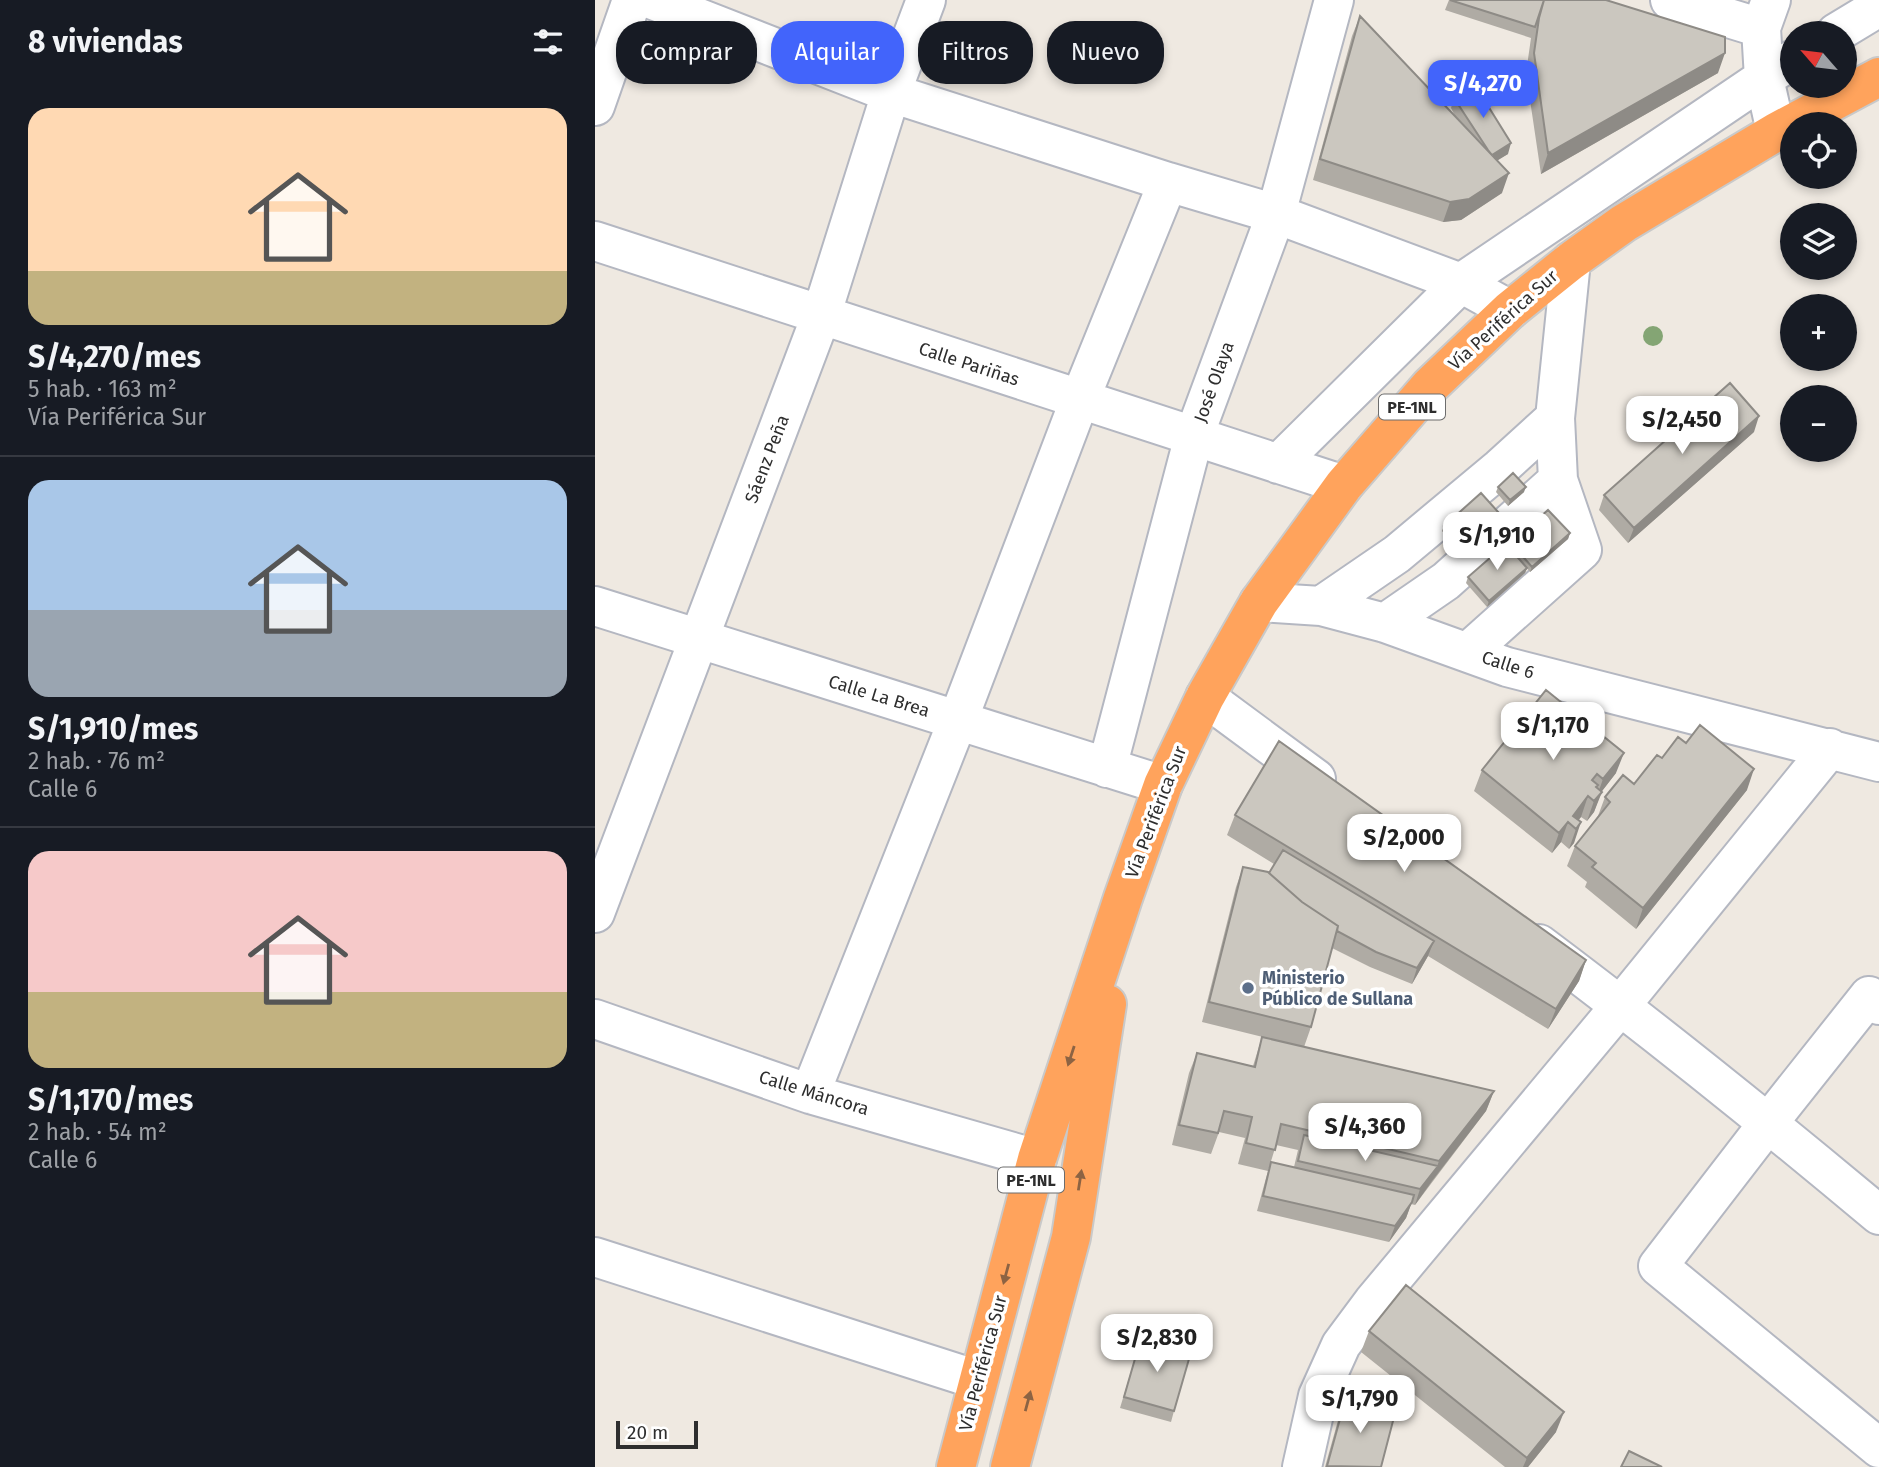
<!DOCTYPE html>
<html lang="es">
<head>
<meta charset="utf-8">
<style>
	body { margin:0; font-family:"Fira Sans",sans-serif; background:#20242c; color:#f1f3f6; height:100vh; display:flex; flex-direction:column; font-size:26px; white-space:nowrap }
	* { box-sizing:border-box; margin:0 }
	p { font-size:23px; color:#9ea1a6 }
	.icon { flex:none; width:38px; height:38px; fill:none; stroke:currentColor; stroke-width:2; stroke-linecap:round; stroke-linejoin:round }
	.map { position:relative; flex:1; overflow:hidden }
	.side { display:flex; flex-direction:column; background:#171b24; width:595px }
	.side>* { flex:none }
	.banner { position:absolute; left:21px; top:21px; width:665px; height:63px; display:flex; gap:14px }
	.needle { width:46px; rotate:298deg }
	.controls { position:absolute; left:1185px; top:21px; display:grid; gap:14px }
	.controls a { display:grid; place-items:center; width:77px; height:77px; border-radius:50%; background:#171b24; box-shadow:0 4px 10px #0003; font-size:35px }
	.scale { position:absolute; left:21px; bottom:18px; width:82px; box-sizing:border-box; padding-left:7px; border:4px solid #2e2e2e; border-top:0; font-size:19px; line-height:24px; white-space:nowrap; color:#2e2e2e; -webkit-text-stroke:5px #fff; paint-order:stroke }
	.price { position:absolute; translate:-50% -60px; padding:0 16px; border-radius:14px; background:#fff; color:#222; font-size:23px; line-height:46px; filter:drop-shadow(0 2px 4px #0008) }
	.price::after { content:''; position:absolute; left:50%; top:42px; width:21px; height:16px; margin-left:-10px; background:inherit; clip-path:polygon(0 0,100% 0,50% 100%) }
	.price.selected { background:#4264fb; color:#fff }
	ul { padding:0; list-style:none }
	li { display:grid; align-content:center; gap:14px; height:371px; padding:0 28px }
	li+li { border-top:2px solid #363941 }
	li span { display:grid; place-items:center; height:217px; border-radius:21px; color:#555 }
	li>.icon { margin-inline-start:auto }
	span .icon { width:126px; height:126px; fill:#fffc; stroke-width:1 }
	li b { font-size:30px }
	h2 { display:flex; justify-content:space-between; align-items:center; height:84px; padding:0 28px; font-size:30px }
	.tag { padding:0 24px; border-radius:28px; background:#171b24; box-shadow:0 4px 10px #0003; font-size:24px; line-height:63px }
	.tag.selected { background:#4264fb; color:#fff }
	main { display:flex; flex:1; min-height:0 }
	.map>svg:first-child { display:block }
</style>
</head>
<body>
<main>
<section class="side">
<h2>8 viviendas<svg class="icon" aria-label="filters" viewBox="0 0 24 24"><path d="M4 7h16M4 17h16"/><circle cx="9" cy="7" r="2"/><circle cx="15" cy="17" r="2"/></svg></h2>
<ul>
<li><span style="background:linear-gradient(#ffd9b3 75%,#c2b280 0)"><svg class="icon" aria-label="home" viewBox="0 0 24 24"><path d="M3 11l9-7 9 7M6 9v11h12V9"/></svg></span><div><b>S/4,270/mes</b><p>5 hab. · 163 m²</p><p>Vía Periférica Sur</p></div></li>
<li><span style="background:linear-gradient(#a9c7e8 60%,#9aa5b1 0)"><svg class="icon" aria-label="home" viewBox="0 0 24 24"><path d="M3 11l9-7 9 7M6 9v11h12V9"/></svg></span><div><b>S/1,910/mes</b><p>2 hab. · 76 m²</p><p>Calle 6</p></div></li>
<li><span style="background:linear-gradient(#f6c9c9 65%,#c2b280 0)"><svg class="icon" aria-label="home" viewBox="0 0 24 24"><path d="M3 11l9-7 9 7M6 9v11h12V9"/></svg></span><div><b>S/1,170/mes</b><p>2 hab. · 54 m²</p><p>Calle 6</p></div></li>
</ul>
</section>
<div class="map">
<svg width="1284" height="1467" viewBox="0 0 1284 1467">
	<rect width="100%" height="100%" fill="#efe9e1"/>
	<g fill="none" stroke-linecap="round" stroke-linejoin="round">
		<g stroke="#b4b7c1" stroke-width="42">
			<path id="minor" d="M58,0l238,93 277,89 108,32 185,69 49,27
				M1075,0l91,28
				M1176,0l-10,28 3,50 12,54
				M1241,33l43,-26
				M0,106l37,-106
				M0,241l749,244
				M683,464l183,-181 303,-205 28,-18
				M664,602l62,4 64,17 122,44 372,95
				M0,606l568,179
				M726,606l76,-52 103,-86 55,-50 16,-157
				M790,623l61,-42 112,-101 -3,-62
				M873,652l114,-102 -24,-70
				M610,697l111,82
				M512,768l87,-332 82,-222 58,-214
				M0,913l226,-597 70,-223 35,-93
				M944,944c116,87 229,178 340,271
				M1284,1005l-10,-9 -100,126 -111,144 221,182
				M0,1019l215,75 227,65
				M215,1094l148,-374 122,-321 88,-217
				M0,1257l383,123
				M707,1467l16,-71 23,-51 32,-43 248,-297 209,-257"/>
		</g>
		<g stroke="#c9c9c9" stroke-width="42">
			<path id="highway" d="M361,1467l81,-308 86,-261 40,-113 42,-88 54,-95 85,-117 86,-99 80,-76 61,-49 53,-38 152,-91 103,-55
				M415,1467l61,-230 36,-233"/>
		</g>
		<use href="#minor" stroke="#fff" stroke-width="38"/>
		<use href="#highway" stroke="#ffa35c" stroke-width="38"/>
	</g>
	<circle fill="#84a574" cx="1058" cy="336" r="10"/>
	<path fill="#afaba4" d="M854,0h157l112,73 -177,101 -15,-101 5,-35 -86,-28z
		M765,16l96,102 -5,-10 3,-10 54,56 -11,6 5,33 -41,27 -18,2 -130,-42 39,-144z
		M1159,432l-126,111 -29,-33 5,-15z
		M903,487l26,5 -16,14 -12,-14z
		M904,513l-2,5 -37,34 -18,-21 2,-5z
		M975,533l-2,6 -38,33 -3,-4 -2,5 -38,34 -21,-24 2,-6 41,-29 2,-5z
		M887,770l134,3 -15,19 -7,20 -7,9 -6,-4 -3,3 -4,23 -5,6 -8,-7 -9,11 -78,-62z
		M1039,784l113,6 -111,139 -51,-42 2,-5 -20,-16 8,-20 23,-30 7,-19z
		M640,815l351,145 -7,21 -31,48 -120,-73 -16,28 -42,-17 -38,-19 -21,79 -7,20 190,44 -8,20 -71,94 -4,-1 -5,14 -17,24 -132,-31 9,-33 5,-16 23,5 4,-17 -22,-5 -8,26 -30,-7 7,-26 -26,-6 -8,22 -39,-9 17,-72 8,-20 56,13 9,-29 33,8 -93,-23 34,-135 7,-20 26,6 5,-9 -47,-29z
		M774,1331l187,101 -28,35h-23l-144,-115z
		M546,1338l33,73 -3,11 -51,-14z
		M753,1390l33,77h-56l17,-61z"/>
	<path fill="#8e8b86" d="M1130,53l-7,20 -177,101 7,-21z
		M916,143l-3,11 -21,13 4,-11z
		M914,173l-7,20 -41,27 -18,2 7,-20z
		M1164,416l-5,16 -126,111 6,-15z
		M931,487l-2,5 -16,14 2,-6z
		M904,513l-2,5 -37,34 2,-5z
		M975,533l-2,6 -38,33 2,-5z
		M932,568l-2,5 -38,34 2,-6z
		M1029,753l-8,20 -20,26 7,-20z
		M1159,769l-7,21 -111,139 7,-21z
		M1007,792l-8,20 -7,9 7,-20z
		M993,796l-7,21 -7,9 -1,-10z
		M973,822l-7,20 -9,11 7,-20z
		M986,822l-7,21 -5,6 7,-20z
		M839,941l-6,15 -16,28 5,-16z
		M991,960l-7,21 -31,48 8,-20z
		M899,1091l-8,20 -54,70 7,-20z
		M843,1166l-6,15 -17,24 5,-16z
		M817,1202l-6,16 -17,24 6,-16z
		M969,1412l-8,20 -28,35h-5l4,-9z"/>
	<path fill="#cbc7bf" stroke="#8e8b86" stroke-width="2" d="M855,0h94l-9,27z
		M949,0h62l119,37v16l-177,100 -14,-100 5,-35z
		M765,16l149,157 -40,26 -19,3 -130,-43z
		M880,85l36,58 -19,12 -4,-5 -34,-52z
		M1135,383l29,33 -125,112 -30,-33z
		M918,473l13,14 -16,13 -12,-13z
		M886,493l18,20 -37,34 -18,-21z
		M953,510l22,23 -38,34 -21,-24z
		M911,544l21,24 -38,33 -21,-24z
		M951,690l78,63 -21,26 -6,-5 -5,6 6,5 -2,2 6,5 -8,9 -6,-5 -15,20 8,6 -5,7 -8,-7 -9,11 -77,-63z
		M1105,725l54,44 -111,139 -51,-41 4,-4 -21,-17 35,-44 -5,-5 18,-22 11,9 23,-29 5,3 16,-21 8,6z
		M684,741l307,219 -30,49 -321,-194z
		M688,850l151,91 -17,27 -41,-16 -39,-21 1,-5 -36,-24 -33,-29z
		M648,867l25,5 34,30 36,24 -27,101 -102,-25z
		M667,1037l232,54 -55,70 -158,-37 -6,26 -29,-7 6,-26 -28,-6 -6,22 -39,-8 18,-72 58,14z
		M709,1135l134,31 -18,23 -122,-28z
		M676,1162l143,33 -2,7 -17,24 -132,-30z
		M811,1285l158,127 -37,46 -158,-127z
		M546,1338l50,14 -17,59 -50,-14z
		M753,1390l45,31 -12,46 -54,-1z
		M1034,1451l33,16h-41z"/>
	<defs><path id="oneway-solid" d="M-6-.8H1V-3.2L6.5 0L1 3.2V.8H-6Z" transform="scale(1.75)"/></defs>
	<g fill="#8c6343">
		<use href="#oneway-solid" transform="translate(476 1056) rotate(108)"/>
		<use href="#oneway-solid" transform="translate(485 1180) rotate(-81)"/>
		<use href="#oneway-solid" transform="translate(411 1274) rotate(105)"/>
		<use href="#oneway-solid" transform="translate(433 1401) rotate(-75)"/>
	</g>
	<circle fill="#5c6f8a" stroke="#fff" stroke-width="2.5" cx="653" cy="988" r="7"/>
	<g text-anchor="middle" stroke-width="7" stroke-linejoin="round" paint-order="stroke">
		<g fill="#fff" stroke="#6d6d6d" stroke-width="2">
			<rect x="784" y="394.5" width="66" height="25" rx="5"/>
			<rect x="403" y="1167.5" width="66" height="25" rx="5"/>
		</g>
		<g font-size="16" font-weight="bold" fill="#2e2e2e">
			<text x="817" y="413">PE-1NL</text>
			<text x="436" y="1186">PE-1NL</text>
		</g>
		<g font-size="18" fill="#2e2e2e" stroke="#fff">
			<text transform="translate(908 320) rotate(-42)" y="6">Vía Periférica Sur</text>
			<text transform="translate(374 364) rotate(18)" y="6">Calle Pariñas</text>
			<text transform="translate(619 382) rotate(-70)" y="6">José Olaya</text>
			<text transform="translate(172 459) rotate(-69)" y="6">Sáenz Peña</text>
			<text transform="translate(913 665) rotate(18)" y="6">Calle 6</text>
			<text transform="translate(284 696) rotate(17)" y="6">Calle La Brea</text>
			<text transform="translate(561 812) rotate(-69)" y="6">Vía Periférica Sur</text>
			<text transform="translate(219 1093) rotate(17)" y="6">Calle Máncora</text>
			<text transform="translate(388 1363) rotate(-75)" y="6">Vía Periférica Sur</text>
		</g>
		<g font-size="18" font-weight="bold" fill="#4e5e75" stroke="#fff" text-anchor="start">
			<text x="667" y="984">Ministerio<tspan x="667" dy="21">Público de Sullana</tspan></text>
		</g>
	</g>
</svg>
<div class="controls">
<a><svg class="needle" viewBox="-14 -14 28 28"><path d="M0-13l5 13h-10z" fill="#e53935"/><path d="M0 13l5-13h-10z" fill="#9ea1a6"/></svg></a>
<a><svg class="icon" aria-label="locate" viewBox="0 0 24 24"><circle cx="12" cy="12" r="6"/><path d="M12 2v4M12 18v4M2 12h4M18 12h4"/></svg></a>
<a><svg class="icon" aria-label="layers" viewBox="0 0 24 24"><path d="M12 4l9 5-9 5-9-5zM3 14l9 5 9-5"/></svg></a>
<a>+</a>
<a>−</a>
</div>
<div class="scale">20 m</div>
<b class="price selected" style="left:888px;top:120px">S/4,270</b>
<b class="price" style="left:1087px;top:456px">S/2,450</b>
<b class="price" style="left:902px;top:572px">S/1,910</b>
<b class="price" style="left:958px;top:762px">S/1,170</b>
<b class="price" style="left:809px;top:874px">S/2,000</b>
<b class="price" style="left:770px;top:1163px">S/4,360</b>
<b class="price" style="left:562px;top:1374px">S/2,830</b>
<b class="price" style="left:765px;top:1435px">S/1,790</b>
<div class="banner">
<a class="tag">Comprar</a>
<a class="tag selected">Alquilar</a>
<a class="tag">Filtros</a>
<a class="tag">Nuevo</a>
</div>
</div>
</main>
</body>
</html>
